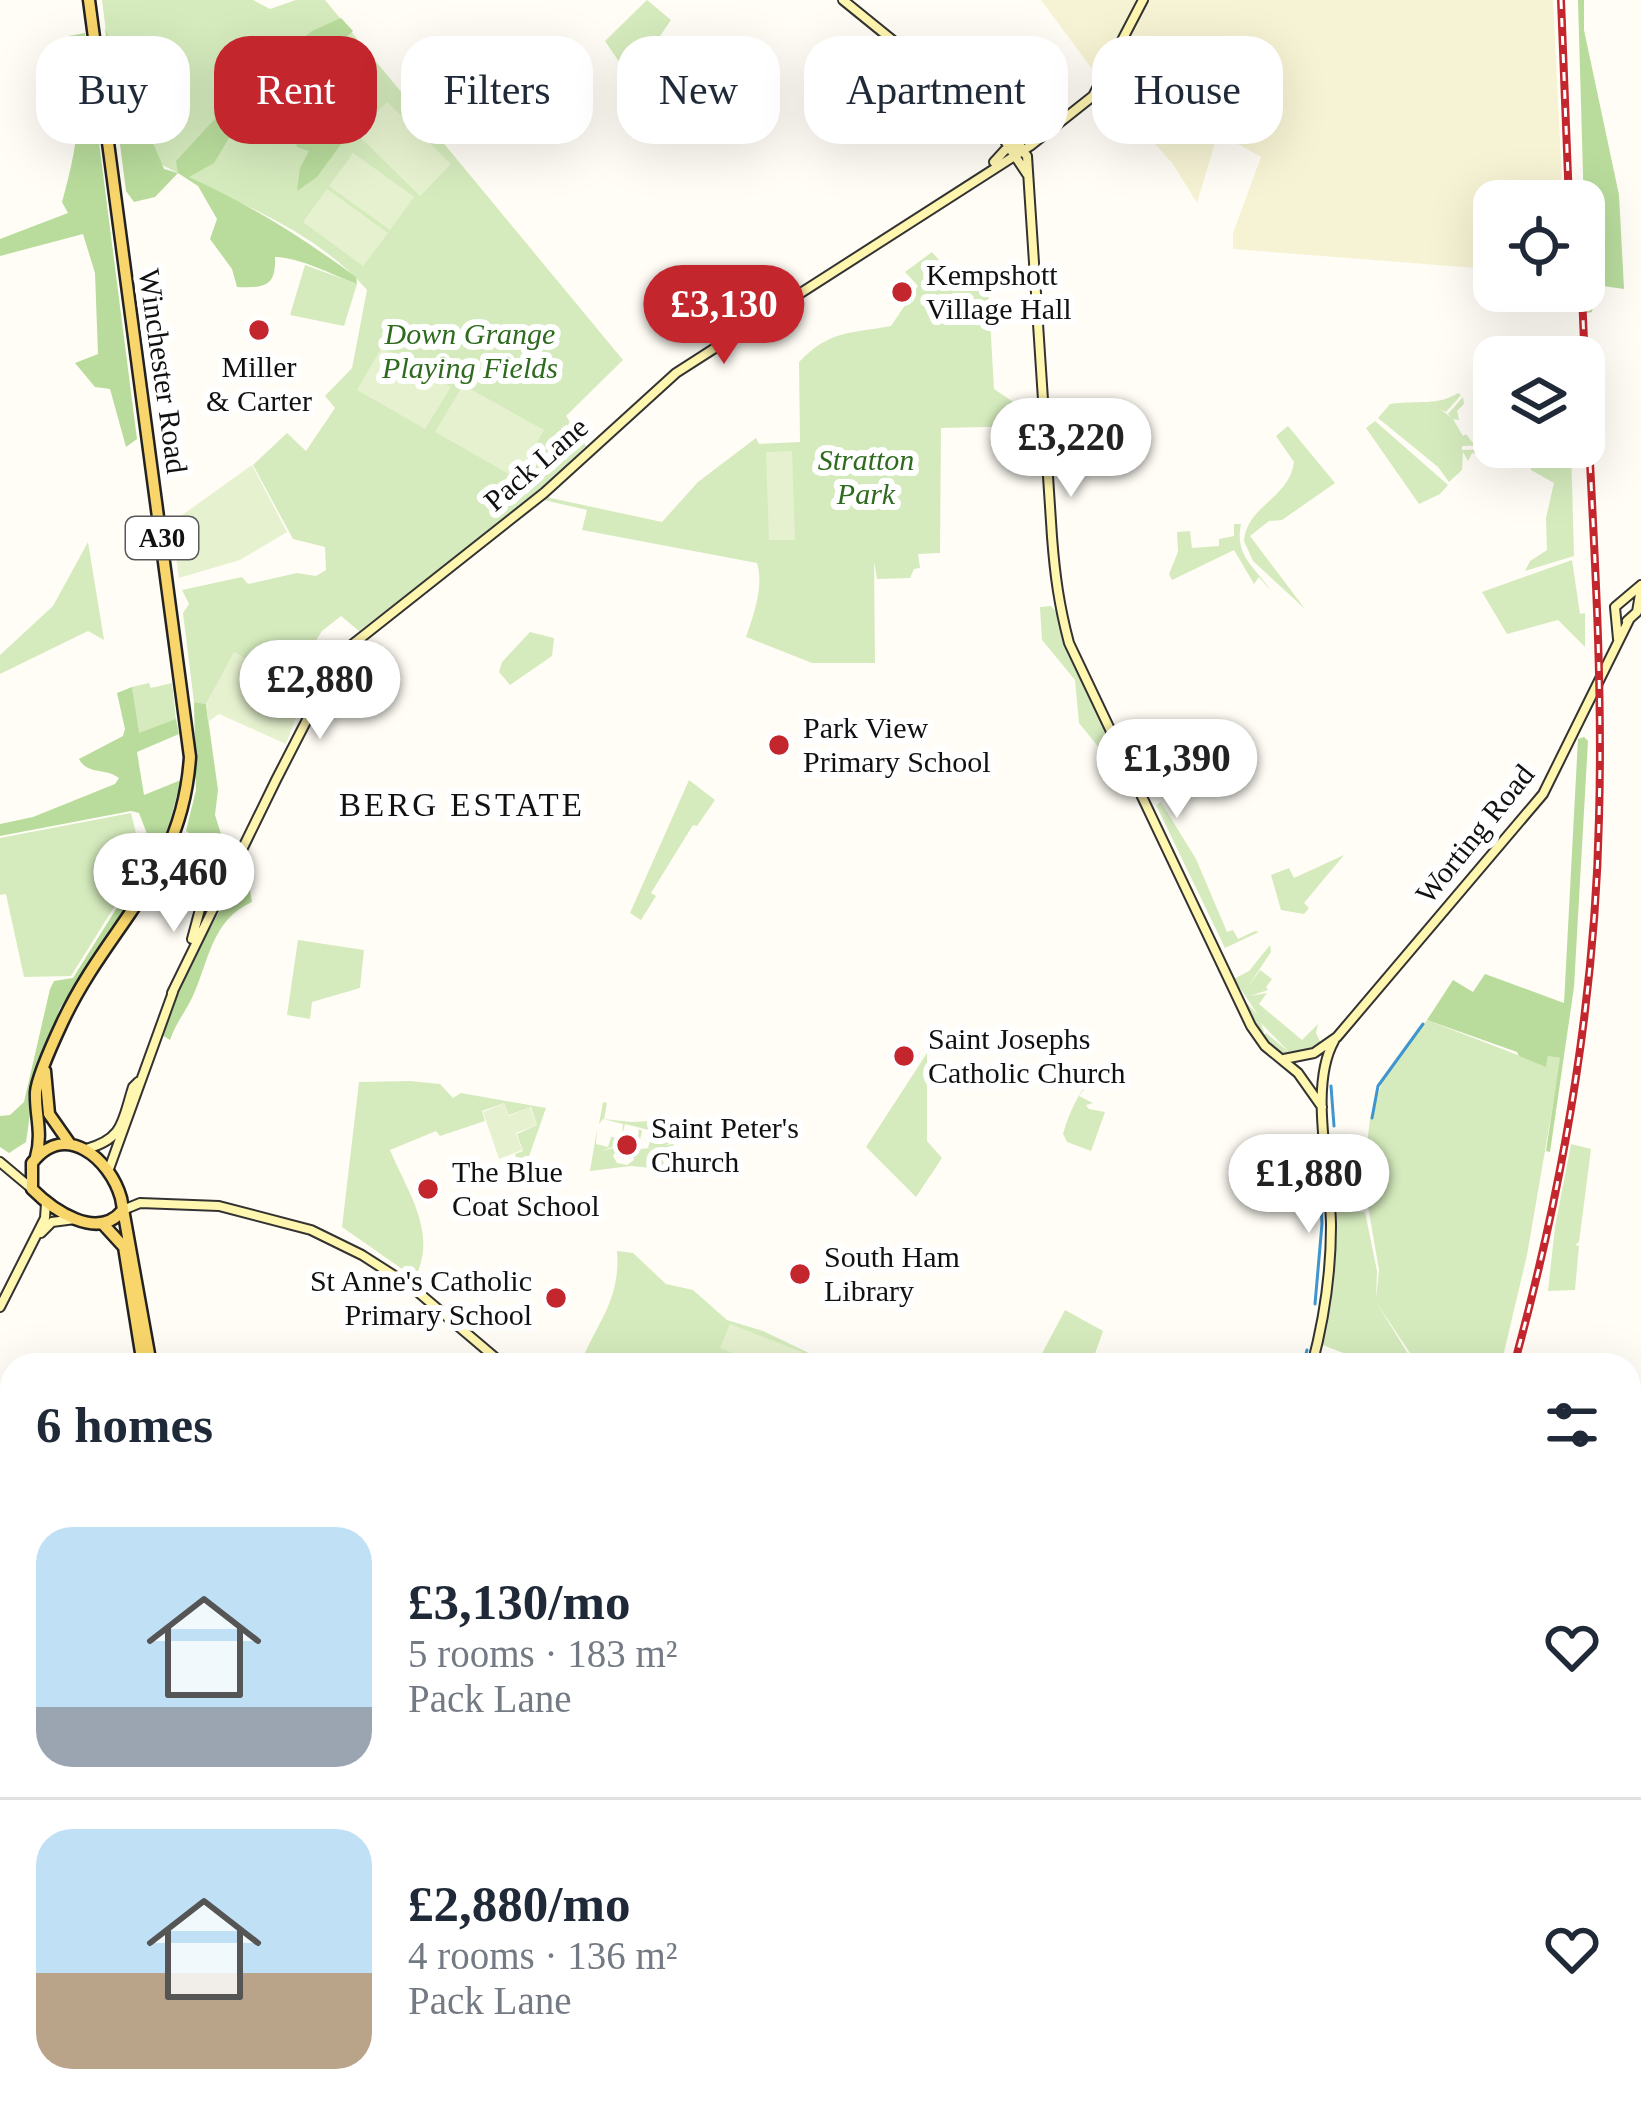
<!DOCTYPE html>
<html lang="en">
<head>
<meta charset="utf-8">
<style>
	body { margin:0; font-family:Georgia,serif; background:#f2f2f3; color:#1f2937; height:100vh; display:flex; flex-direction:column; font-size:45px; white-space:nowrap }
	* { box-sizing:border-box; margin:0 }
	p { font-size:39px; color:#747a83 }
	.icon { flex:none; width:66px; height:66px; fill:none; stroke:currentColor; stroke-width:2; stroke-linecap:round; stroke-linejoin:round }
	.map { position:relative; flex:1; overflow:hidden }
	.details { position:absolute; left:0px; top:1353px; width:1641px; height:771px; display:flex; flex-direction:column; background:#fff; border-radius:36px 36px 0 0; box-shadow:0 12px 48px #0002 }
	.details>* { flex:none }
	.banner { position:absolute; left:36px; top:36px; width:1569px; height:108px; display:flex; gap:24px }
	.controls { position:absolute; left:1473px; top:180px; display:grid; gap:24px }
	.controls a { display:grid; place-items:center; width:132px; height:132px; border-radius:24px; background:#fff; box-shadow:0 12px 48px #0002; font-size:60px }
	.price { position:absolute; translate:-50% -102px; padding:0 27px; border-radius:42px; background:#fff; color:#222; font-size:39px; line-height:78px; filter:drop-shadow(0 3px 6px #0008) }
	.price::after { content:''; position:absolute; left:50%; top:72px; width:36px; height:27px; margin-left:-18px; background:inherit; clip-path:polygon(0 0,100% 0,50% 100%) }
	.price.selected { background:#c4262e; color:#fff }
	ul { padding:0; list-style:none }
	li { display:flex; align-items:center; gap:36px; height:300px; padding:0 36px }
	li+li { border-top:3px solid #e0e1e3 }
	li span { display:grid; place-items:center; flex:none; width:336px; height:240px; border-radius:36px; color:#555 }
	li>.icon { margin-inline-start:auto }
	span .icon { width:144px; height:144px; fill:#fffc; stroke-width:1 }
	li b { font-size:51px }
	h2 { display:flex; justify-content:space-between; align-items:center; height:144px; padding:0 36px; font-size:51px }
	.pill { padding:0 42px; border-radius:36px; background:#fff; box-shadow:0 12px 48px #0002; font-size:42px; line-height:108px }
	.pill.selected { background:#c4262e; color:#fff }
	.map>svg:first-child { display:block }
</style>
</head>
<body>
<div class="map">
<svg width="1641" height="2123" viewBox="0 0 1641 2123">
	<rect width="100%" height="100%" fill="#fffdf5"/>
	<path fill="#f6f3d4" d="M1041,0h512l10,201h-69v72l-18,-5 -243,-19v-16l28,-76 -43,-24 -21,70 -24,-39 -61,-68z"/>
	<path fill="#d5ebbd" d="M102,0h151l17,9 26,-9h29l298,360 -57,56 20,30 -64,60 -163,125 -18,-15 -19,15 -23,36 16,10 -9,14 -71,-38 -29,51 -12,-2 -11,-89 6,-9 -7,-14 60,-13 6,7 49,-11 19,3 10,-6 -1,-23 -32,-8 -40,-74 34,-32 19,18 29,-43 -10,-12 27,-28 15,-78c-64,-74 -168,-98 -247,-149z
		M647,0l24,20 -21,31 37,59 -27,20 -40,-34 6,-24 -21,-31z
		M932,252l27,31 29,2 6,104 40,27 -4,10 -89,2 -1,125 -22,1 2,14 -6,1 -4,9 -33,1 -3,-17 1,101h-63l-66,-26c8,-23 18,-51 11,-74l-175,-33 5,-20 -43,-10 2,-3 116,25 36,-40 58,-44 3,6 41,-2 -1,-80c32,-33 51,-28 92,-36l27,-40 -13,-14z
		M305,265l52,19 -13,42 -54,-11z
		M1458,393l3,2 -15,17 -6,-3 12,9 -4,-4 15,-17 1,7 -7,7 2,9 -6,-1 10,17 3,-2 6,8 9,-2 5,5 -24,1v4l25,-1 -7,6 -8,-2 -4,8 -5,-9 -1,18 -13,12 -11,-15 -60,-49 12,-14c28,-4 48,2 68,-11z
		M1375,421l73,64 -8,9 -21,10 -53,-76z
		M1288,426l47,57 -53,37 -13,1 -19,15 55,73 -52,-48 -9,-20c3,-36 45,-42 50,-79l-18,-26z
		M1571,447l3,109 -49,15 5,-10 17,-11 -1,-32 8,-35 -23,-13v-13l6,-9z
		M1234,524h7c-7,33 15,43 30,67l-12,-14 -5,7 -20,-34 -62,30 -3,-6 9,-22 -1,-20 13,-1 2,17 27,-2v-7l15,-3z
		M88,542l16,98 -16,-9 -88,43v-19l53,-49z
		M1572,560l8,54 5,-1v34l-27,-27 -51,14 -25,-42z
		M1051,606l7,7 17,54 56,116 -8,6 -18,-34 -26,-32 -4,-43 -33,-40 -2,-33z
		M530,632l24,6 -2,18 -42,29 -11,-13 3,-10z
		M149,683l2,5 21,-5 4,37 -38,14 -6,-47z
		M689,780l26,20 -18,26 -4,-1 -42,68 5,3 -15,24 -11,-7z
		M1161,802l35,57 31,73 6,-2 5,9 17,-8 4,1 -34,16 -69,-143z
		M131,813l12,48 -72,115 -47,1 -18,-83 -6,1v-57z
		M1344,855l-40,48 5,5 -5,6 -23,-4 -10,-35 18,-7 5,10z
		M298,940l66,10 -4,38 -48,14 -2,17 -23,-4z
		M1270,945l1,7 -24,36 13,-18 12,9 -6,8 2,3 -18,6 17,-3 -8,11 43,36 16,-16 -2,9 6,12c-30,14 -38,16 -61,-8l5,-4 23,19 -28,-29 3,9 -4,3 -17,-36 15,16 -24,-36 15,-8z
		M1427,1020l119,46 2,-10 13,2 -34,197 -26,110h-83l-42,-63 39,63h-40l-55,-21 13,-73 4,-60 28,1 12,59 -1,28 3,-29 -16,-93 7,-58 13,-40z
		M927,1053v88l15,17 -26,39 -50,-50z
		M1110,1061l3,3 -16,8 -18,24 14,7 -7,2 3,4 16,3 -14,39 -24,-9 -4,-8c9,-30 22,-55 47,-73z
		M410,1081l30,3 13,14 8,-5 85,15 -24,68 -7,-22 8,-3 -6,-17 20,-9 -6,-18 -22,8 -5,-12 -22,8 3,10 -45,15 -4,-5 -46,19c18,43 48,83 25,128l-73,-51 17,-145z
		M603,1102l4,1 -3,16 27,3 41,-2 1,21 -7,4 7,-1 2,5 -12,20 -32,-3 -41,5 7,-42 -1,15 12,3 3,-10 6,1v7l-15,6 18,-5 -7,10 4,7 10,2 7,-5 -3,-10 6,-2 2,-19 3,2 -4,18 27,-2 -17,1 5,-17 -28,-7 -3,12 1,-12 -20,-5 -4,5z
		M1571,1144l20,5 -12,93 -4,3 4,1 -4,44 -27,1 7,-64z
		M617,1251l16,2 33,31 27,6 34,30 36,11 71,34h-254c16,-42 41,-64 37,-114z
		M1065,1310l38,21 -12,34h-55z
		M12,1962v150h53l-16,11h-38c-10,-53 -11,-110 1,-161z"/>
	<path fill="#b9dc9c" d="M1578,0h6v30l35,165 5,94 -28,-4 -4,27 -5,1z
		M341,18l12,13 -78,66 23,21 -3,6 -33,-11 -17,-27 67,-55z
		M105,28l59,141 14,4 -2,-12 47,-51 12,-3 20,6 -23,20 -18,30 -25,14c60,27 114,61 167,100l1,7c-27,-10 -55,-26 -82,-27 1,29 -9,31 -38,30l-5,-18 -22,-30 7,-20 -19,-33 -20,-13 -23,24 -21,5 -8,-11z
		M85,33l52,406 -11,8 -16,-58 -15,-2 -20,-24 23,-9 -3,-81 -12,-39 -83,22v-17l68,-26 -6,-11c11,-39 19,-76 15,-117 -2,-17 -7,-32 -8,-49z
		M305,128l16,3 20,13 -24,33 -20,14 3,-23 9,-17 -12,-4 -2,-10z
		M132,687l7,46 37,-14 3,15 -42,18 7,43 37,-15 -21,78 -100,150 -25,71 -9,63 -17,11 -9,-6v-31l10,-1 14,-13 26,-113 4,-8 19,-3 73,-117 3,-22 -10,-26 -8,-2 -131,25v-12l33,-7 82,-33 4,-6c-12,-10 -32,-3 -40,-19l44,-23 2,-7 -8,-36z
		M194,702l12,2 12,86 -3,25 6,19 22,10 -16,31 -15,1 -2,-19 -9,-3 -7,-18 -8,-5 10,-41z
		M1584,737l4,4 -14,246 -24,165 -4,-1 14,-93 -12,-2 -2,11 -27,-11 -2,-4 -90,-32 26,-40 20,12 12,-18 79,29 14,-264z
		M233,887l17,4 2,11c-41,18 -43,60 -60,96 -8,16 -16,25 -22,42l-8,-5 26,-67z"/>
	<path fill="#e6f2cf" d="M387,102l64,62 -31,32 -64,-63z
		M353,153l61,44 -24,33 -61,-44z
		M327,189l61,44 -25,33 -60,-44z
		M382,347l69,40 -26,42 -68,-39z
		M463,385l81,45 -28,48 -81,-46z
		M792,451l3,89h-26l-3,-88z
		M252,465l35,67 -47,28 -61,18 -8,-55z
		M234,652l72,39 -20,53 -67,-30 -11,8 -2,-18z
		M504,1103l5,13 21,-9 7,18 -21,8 6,17 -23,9 -16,-47z
		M730,1324l72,28 -6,13h-33l-43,-17z"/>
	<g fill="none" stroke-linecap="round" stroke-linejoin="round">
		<path stroke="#3f96cf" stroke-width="3" d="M1331,1086l3,40
			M1372,1118l6,-32 45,-62
			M1315,1304l7,-80 -4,-76
			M1303,1365l4,-15"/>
		<g stroke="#333" stroke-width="12">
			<path id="secondary" d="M843,0l159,129 25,27 25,381c3,39 7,68 17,106l182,383 14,20 33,27 24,34
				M999,132l28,42
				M994,162l11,-12 15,-6
				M1627,621l10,-9 4,-24
				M1618,639l-3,-32 26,-22
				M192,939l11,-41 8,-7
				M172,993l104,-213 58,-113 14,-19 196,-155 132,-120 354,-227 63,-50 50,-96
				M1284,1059l30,-6 23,-16 206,-243 86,-174
				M86,1149c38,-10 36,-28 47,-62l5,-5
				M0,1162l31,26
				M109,1169l64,-177
				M123,1210l17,-7 79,3 92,24 51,25 50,32 92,78
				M41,1233l11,-11 23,-3
				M0,1307l45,-89 1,-15
				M1312,1365c12,-45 19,-93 19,-139 0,-53 -23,-139 3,-185
				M1629,1490l12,-32
				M0,1571l10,9 -3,7 -7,3
				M1629,2110l12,4
				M245,2112l1,11
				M1515,2112l20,11
				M1560,2112l8,11
				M723,2123l5,-11
				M1545,2123l1,-11"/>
		</g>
		<g stroke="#222" stroke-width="15">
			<path id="primary" d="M45,1071l4,43 21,30
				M36,1157c7,-24 -1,-42 0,-65 1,-14 19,-54 26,-69 46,-99 120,-146 128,-266l-101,-757
				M122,1211c-25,30 -69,-1 -90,-22v-26c33,-43 78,-4 89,35l30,167
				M102,1223l22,24 19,118
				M0,1891l12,-19
				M0,1914l12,-15
				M1327,2112l29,11
				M1378,2112l41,11
				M1432,2112l35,11
				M1035,2123l4,-11
				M1055,2123l10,-11"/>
		</g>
		<use href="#secondary" stroke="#fff6b0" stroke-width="8"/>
		<use href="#primary" stroke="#f9d66b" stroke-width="10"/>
		<g stroke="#c4262e" stroke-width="8">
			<path id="rail" d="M1561,0l8,201
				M1514,1365c49,-178 81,-362 85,-547 5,-176 -11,-352 -17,-527
				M1173,2123l6,-11"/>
		</g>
		<use href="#rail" stroke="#fff" stroke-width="3" stroke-dasharray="9" stroke-linecap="butt"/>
	</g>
	<g fill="#c4262e" stroke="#fff" stroke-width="4.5">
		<circle cx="902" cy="292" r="12"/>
		<circle cx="259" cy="330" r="12"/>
		<circle cx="779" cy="745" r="12"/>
		<circle cx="904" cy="1056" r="12"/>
		<circle cx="627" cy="1145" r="12"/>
		<circle cx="428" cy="1189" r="12"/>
		<circle cx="800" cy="1274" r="12"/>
		<circle cx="556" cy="1298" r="12"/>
	</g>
	<g text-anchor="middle" stroke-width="12" stroke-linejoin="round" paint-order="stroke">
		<rect fill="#fff" stroke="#585858" stroke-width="3" x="126" y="517" width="72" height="42" rx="9"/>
		<g font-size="27" font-weight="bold" fill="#111">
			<text x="162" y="547">A30</text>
		</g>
		<g font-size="30" fill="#111" stroke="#fff" text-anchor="start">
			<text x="926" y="285">Kempshott<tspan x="926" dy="34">Village Hall</tspan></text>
			<text x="259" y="377" text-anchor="middle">Miller<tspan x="259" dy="34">&amp; Carter</tspan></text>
			<text x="803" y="738">Park View<tspan x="803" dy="34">Primary School</tspan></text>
			<text x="928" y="1049">Saint Josephs<tspan x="928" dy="34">Catholic Church</tspan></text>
			<text x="651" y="1138">Saint Peter's<tspan x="651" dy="34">Church</tspan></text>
			<text x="452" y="1182">The Blue<tspan x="452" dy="34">Coat School</tspan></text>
			<text x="824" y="1267">South Ham<tspan x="824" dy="34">Library</tspan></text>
			<text x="532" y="1291" text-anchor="end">St Anne's Catholic<tspan x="532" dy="34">Primary School</tspan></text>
		</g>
		<g font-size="30" font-style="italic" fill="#2f6b1f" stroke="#fff">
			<text x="470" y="344">Down Grange<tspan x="470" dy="34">Playing Fields</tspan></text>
			<text x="866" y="470">Stratton<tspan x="866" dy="34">Park</tspan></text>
		</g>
		<g font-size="30" fill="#111" stroke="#fff">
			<text transform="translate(163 371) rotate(82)" y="10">Winchester Road</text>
			<text transform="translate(536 464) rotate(-41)" y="10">Pack Lane</text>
			<text transform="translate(1475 834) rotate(-51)" y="10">Worting Road</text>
		</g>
		<g font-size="33" letter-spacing="3" fill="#111" stroke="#fff">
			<text x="462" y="816">BERG ESTATE</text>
		</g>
	</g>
</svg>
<div class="controls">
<a><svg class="icon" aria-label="locate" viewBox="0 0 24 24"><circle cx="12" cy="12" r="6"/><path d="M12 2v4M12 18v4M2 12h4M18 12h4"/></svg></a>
<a><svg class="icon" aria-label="layers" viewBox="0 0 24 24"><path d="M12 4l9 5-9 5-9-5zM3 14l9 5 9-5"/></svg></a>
</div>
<b class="price selected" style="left:724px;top:367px">£3,130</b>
<b class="price" style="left:1071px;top:500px">£3,220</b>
<b class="price" style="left:320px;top:742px">£2,880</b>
<b class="price" style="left:1177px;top:821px">£1,390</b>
<b class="price" style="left:174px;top:935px">£3,460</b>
<b class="price" style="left:1309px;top:1236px">£1,880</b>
<div class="banner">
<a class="pill">Buy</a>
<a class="pill selected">Rent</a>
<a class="pill">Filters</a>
<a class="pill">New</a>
<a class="pill">Apartment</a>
<a class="pill">House</a>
</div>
<section class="details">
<h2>6 homes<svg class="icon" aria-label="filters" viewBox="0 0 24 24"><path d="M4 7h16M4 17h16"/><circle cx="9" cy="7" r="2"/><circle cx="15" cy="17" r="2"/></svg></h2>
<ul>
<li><span style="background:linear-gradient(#bfe0f5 75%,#9aa5b1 0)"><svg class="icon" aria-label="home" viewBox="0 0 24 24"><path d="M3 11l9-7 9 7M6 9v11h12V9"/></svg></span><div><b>£3,130/mo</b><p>5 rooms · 183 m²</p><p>Pack Lane</p></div><svg class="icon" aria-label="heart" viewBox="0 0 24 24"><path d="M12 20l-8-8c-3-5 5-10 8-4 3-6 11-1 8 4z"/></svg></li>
<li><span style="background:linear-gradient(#bfe0f5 60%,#b9a48a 0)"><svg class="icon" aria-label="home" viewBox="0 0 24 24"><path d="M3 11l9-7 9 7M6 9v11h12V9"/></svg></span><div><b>£2,880/mo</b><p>4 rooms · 136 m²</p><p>Pack Lane</p></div><svg class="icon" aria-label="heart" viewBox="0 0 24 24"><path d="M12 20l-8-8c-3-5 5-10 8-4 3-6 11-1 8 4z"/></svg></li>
</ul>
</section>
</div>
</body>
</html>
